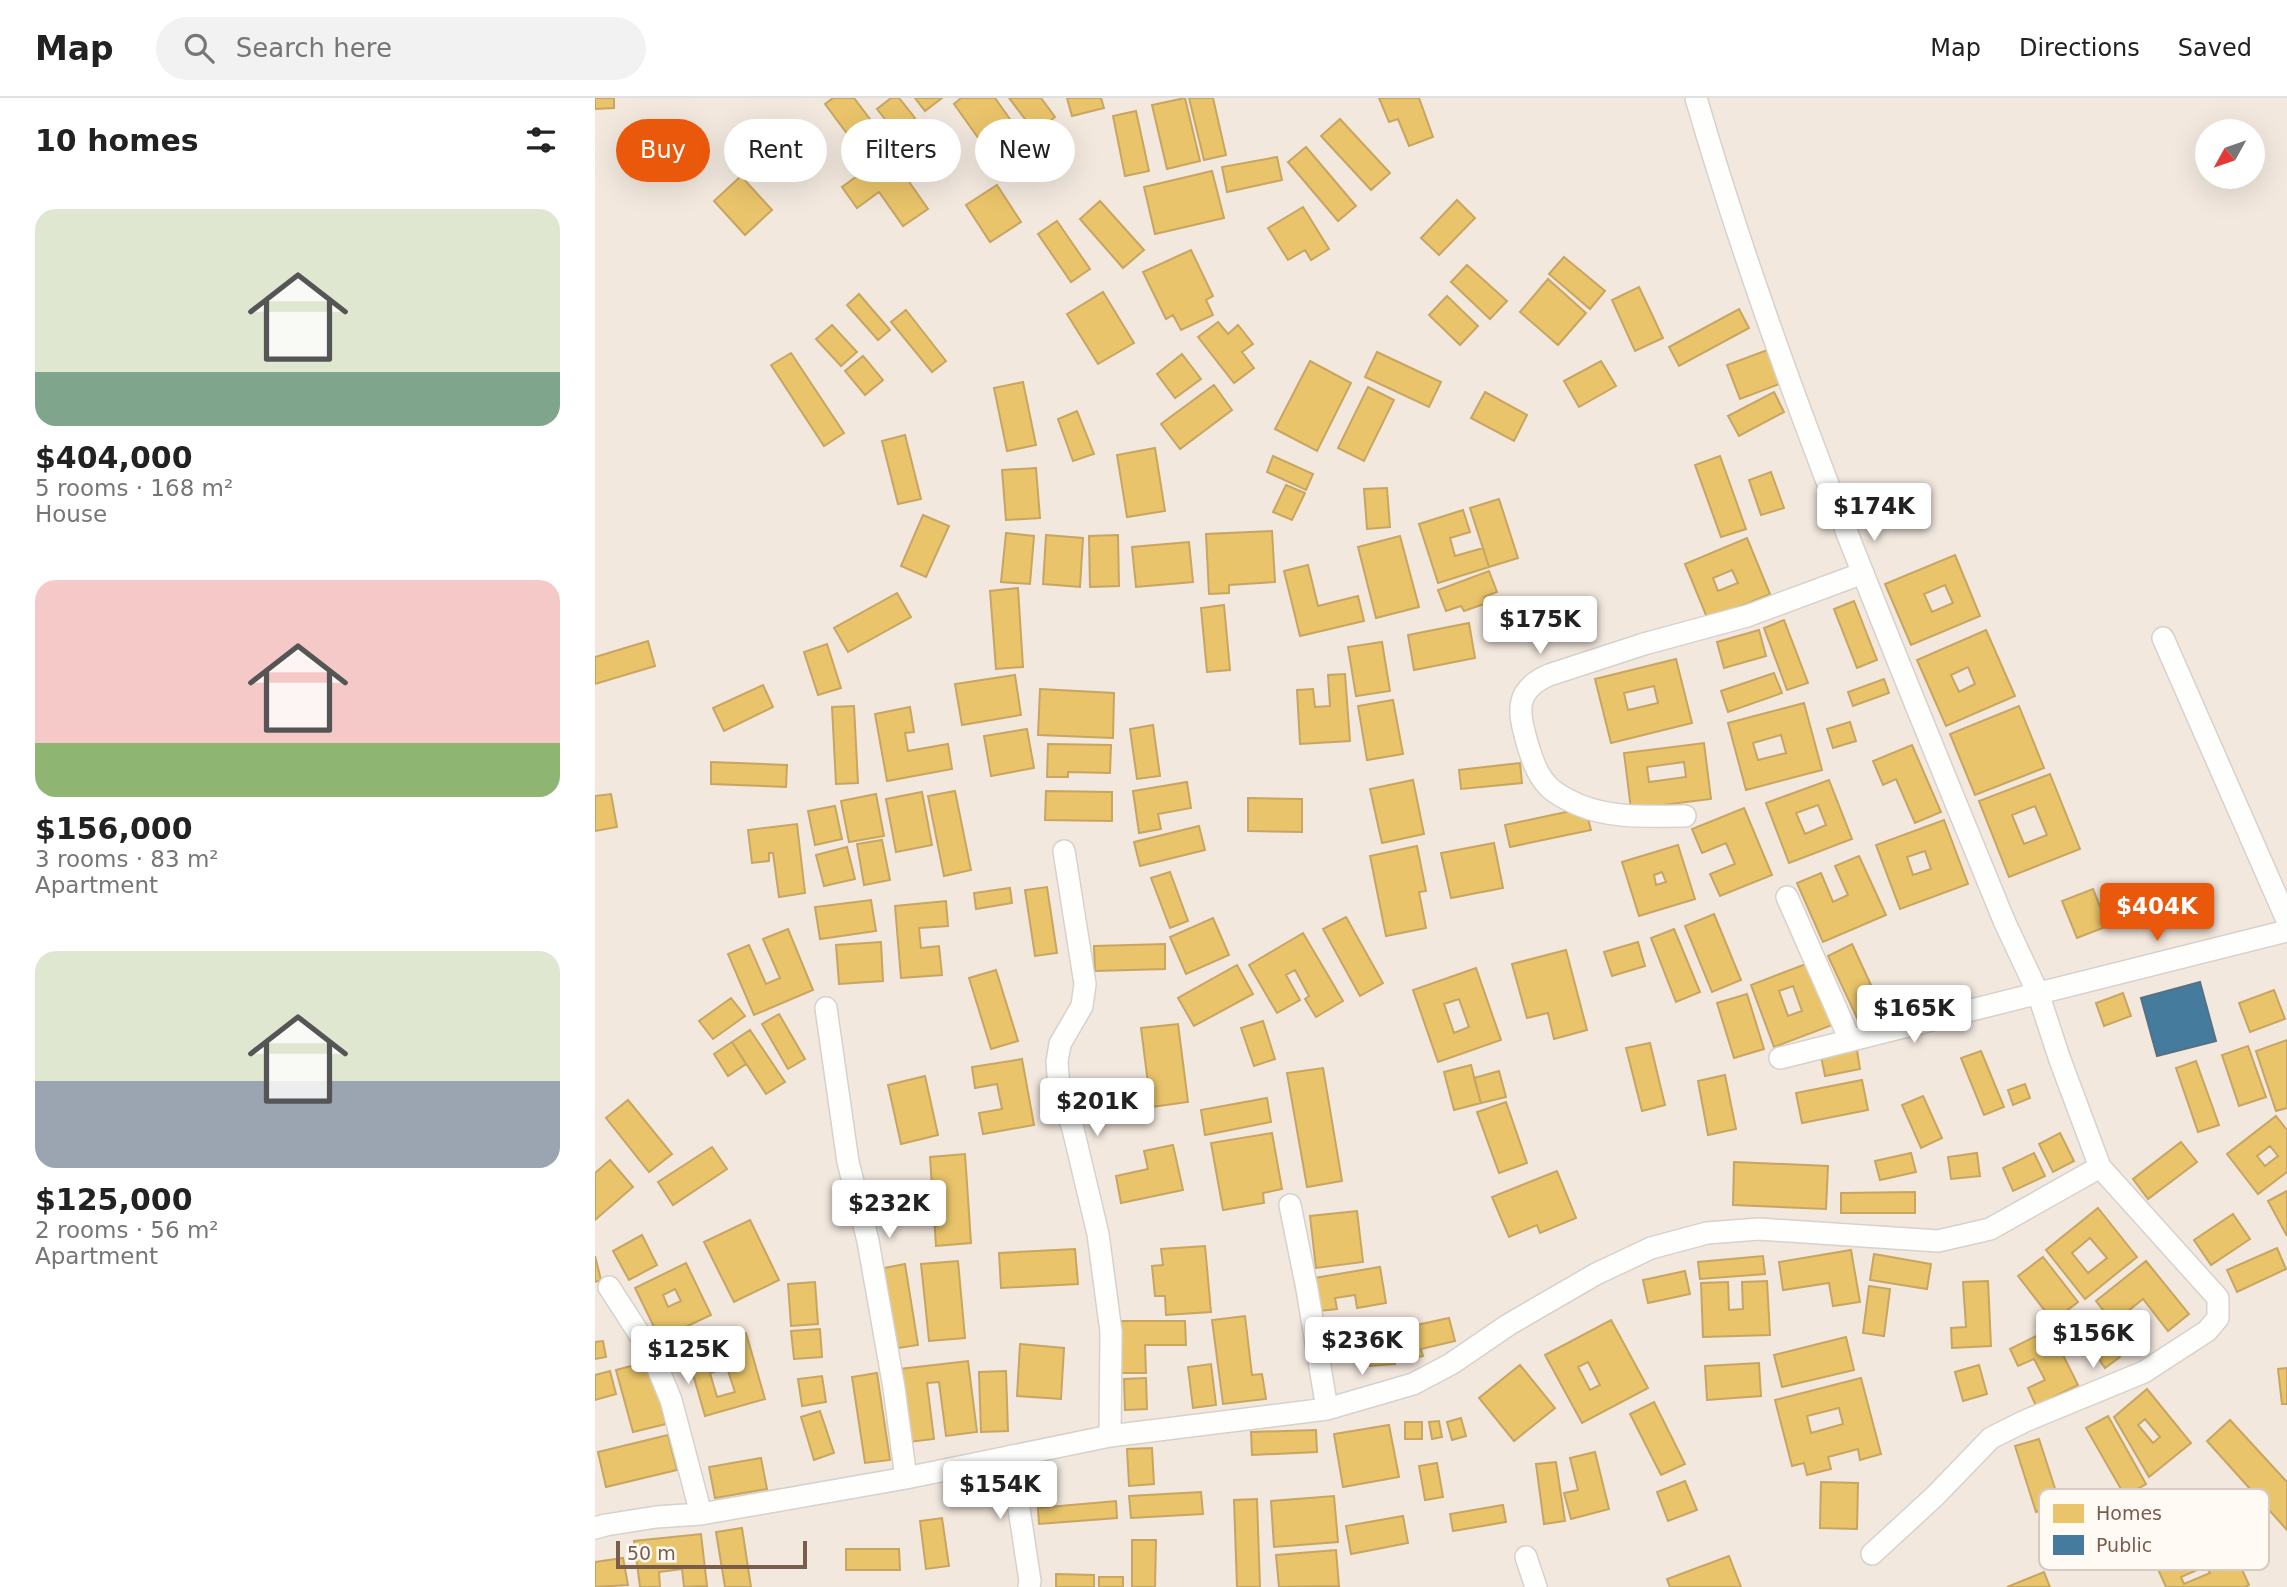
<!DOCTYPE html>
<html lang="en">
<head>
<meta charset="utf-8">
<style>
	body { margin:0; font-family:"DejaVu Sans",sans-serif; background:#f2f2f2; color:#222; height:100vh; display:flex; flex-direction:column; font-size:26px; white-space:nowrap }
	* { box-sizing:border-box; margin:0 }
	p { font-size:23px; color:#767676 }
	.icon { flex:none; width:38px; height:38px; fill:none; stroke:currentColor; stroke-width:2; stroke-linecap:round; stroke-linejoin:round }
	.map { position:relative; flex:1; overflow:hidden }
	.details { display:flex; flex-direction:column; background:#fff; width:595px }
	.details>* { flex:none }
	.guide { position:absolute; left:21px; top:21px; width:665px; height:63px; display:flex; gap:14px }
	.needle { width:46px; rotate:230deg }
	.fabs { position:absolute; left:1600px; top:21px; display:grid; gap:14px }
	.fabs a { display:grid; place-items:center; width:70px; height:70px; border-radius:50%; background:#fff; box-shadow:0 7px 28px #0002; font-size:35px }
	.scale { position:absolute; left:21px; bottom:18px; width:191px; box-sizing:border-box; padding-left:7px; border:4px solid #7a5c4d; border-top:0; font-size:19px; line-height:24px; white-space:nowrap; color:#7a5c4d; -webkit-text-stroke:5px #fffaf3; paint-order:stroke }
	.price { position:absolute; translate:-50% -60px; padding:0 16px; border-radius:7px; background:#fff; color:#222; font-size:23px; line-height:46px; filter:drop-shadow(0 2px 4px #0008) }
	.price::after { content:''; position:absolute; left:50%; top:42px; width:21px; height:16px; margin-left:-10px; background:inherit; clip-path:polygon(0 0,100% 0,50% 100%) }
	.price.on { background:#ea580c; color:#fff }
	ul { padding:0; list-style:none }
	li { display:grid; align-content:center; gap:14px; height:371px; padding:0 35px }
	li span { display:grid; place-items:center; height:217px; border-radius:21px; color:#555 }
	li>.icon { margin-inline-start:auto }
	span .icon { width:126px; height:126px; fill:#fffc; stroke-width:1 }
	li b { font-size:30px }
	h2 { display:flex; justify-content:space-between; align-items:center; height:84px; padding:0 35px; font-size:30px }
	.pill { padding:0 24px; border-radius:32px; background:#fff; box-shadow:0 7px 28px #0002; font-size:24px; line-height:63px }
	.pill.on { background:#ea580c; color:#fff }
	header { display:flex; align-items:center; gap:42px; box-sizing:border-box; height:98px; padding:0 35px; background:#fff; border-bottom:2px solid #e0e0e0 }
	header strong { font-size:33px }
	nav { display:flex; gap:38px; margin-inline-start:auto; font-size:24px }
	.search { width:490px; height:63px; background:#f2f2f2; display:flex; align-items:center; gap:18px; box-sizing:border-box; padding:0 24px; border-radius:38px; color:#767676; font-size:26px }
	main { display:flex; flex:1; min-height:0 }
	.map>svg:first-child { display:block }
</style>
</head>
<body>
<header>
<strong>Map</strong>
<div class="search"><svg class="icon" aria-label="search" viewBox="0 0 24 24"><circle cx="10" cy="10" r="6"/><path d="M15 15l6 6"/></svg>Search here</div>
<nav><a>Map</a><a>Directions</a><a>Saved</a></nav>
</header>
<main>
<section class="details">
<h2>10 homes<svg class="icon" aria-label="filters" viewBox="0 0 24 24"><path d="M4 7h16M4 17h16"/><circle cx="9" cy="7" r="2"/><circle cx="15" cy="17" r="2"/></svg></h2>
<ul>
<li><span style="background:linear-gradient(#dfe7d0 75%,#7fa58c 0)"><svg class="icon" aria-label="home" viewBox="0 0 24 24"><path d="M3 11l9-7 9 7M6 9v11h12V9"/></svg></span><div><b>$404,000</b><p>5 rooms · 168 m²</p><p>House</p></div></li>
<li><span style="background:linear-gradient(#f6c9c9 75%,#8fb573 0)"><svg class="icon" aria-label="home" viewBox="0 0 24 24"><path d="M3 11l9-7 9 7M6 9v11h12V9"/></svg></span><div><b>$156,000</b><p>3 rooms · 83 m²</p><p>Apartment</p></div></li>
<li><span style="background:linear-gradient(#dfe7d0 60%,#9aa5b1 0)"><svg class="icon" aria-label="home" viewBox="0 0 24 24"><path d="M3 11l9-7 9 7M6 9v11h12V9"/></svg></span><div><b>$125,000</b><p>2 rooms · 56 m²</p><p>Apartment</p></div></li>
</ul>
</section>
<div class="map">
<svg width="1692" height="1489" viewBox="0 0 1692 1489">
	<rect width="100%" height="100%" fill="#f9f5f0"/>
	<path fill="#f2e8de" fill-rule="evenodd" d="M0,0h1692v1489h-1692zM1612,33h45v46h-45z"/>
	<path fill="#e9c46a" stroke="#c8a561" stroke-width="2" fill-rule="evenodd" d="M0,0h19v10l-19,1z
		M238,0h21l31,41 -22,16 -38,-51z
		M296,0h8l16,20 -19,15 -19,-24z
		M320,0h27l-17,13z
		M366,0h34l29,41 -30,21 -40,-56z
		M414,0h32l14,19 -20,15z
		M472,0h34l3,10 -32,8z
		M590,0l15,63 -33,8 -15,-64z
		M594,0h24l13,57 -22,5z
		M784,0h40l14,39 -24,9 -11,-27 -9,3z
		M541,13l13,60 -24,5 -12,-60z
		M745,21l50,54 -19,17 -50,-54z
		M711,49l50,59 -18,15 -50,-59z
		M294,55l39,56 -25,17 -24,-34 -22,16 -15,-21z
		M682,59l5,23 -55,12 -5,-25z
		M617,73l12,47 -69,16 -11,-47z
		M146,78l31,34 -27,25 -31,-34z
		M402,87l24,37 -31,20 -24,-37z
		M862,102l18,18 -36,37 -18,-17z
		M505,103l44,49 -21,18 -43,-49z
		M708,109l26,42 -18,11 -6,-10 -17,10 -20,-32z
		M462,123l33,48 -19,13 -33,-48z
		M596,152l22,46 -7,4 7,15 -32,15 -8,-15 -7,4 -23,-47z
		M969,159l41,34 -15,18 -41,-35z
		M872,167l40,36 -17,18 -39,-37z
		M953,181l38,34 -28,32 -38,-33z
		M1044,189l24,51 -28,13 -23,-51z
		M508,194l31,51 -36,21 -31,-50z
		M264,196l31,36 -12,10 -31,-35z
		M852,198l31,30 -18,19 -31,-30z
		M1144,211l10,19 -70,38 -10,-19z
		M311,212l40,51 -14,11 -41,-50z
		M623,224l10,12 10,-9 15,19 -11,8 12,16 -20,15 -36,-46z
		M237,227l25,27 -16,14 -25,-27z
		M1175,251l12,34 -42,16 -13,-34z
		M782,254l64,30 -12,25 -64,-30z
		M196,255l53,80 -20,13 -53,-81z
		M587,256l19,25 -26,19 -18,-24z
		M268,258l20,24 -18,15 -20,-24z
		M715,263l41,22 -34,68 -42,-22z
		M1006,263l15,25 -37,21 -15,-26z
		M428,284l13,63 -29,6 -13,-63z
		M619,287l18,25 -52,39 -19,-25z
		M773,289l26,13 -30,61 -26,-13z
		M890,294l42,23 -13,26 -43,-23z
		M1179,294l10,20 -45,24 -11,-20z
		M482,313l17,43 -21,7 -15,-42z
		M310,337l16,64 -23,5 -16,-63z
		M560,350l10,63 -38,6 -10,-62z
		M678,358l40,18 -7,16 -39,-18z
		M1125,358l26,73 -25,8 -26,-72z
		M441,370l4,50 -34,2 -4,-50z
		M1176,374l13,36 -23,7 -12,-35z
		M691,387l19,8 -13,27 -19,-8z
		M792,390l3,39 -23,2 -3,-40z
		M904,401l19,59 -29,9 -19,-59z
		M868,412l7,22 -20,6 5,18 28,-8 6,19 -51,16 -19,-59z
		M328,417l26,11 -23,51 -25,-11z
		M677,433l3,51 -46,3v8l-20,1 -3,-60z
		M411,435l28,3 -4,48 -29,-2z
		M451,437l37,3 -3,49 -37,-3z
		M523,437l1,51 -29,1 -1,-51z
		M805,438l19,71 -43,11 -18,-71z
		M1152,440l23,56 -62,26 -23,-56zM1137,472l6,13 -20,8 -5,-13z
		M594,444l4,40 -57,5 -4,-40z
		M1360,457l25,61 -69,29 -26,-61zM1350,487l8,18 -21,9 -8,-18z
		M713,467l10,41 40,-10 6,25 -64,15 -16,-65z
		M894,473l8,21 -13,5 3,6 -23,8 -3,-5 -15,5 -8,-21z
		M423,490l5,79 -27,2 -6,-78z
		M302,495l14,24 -63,35 -14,-24z
		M1259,503l23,59 -20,8 -23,-59z
		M629,507l6,65 -23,2 -6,-64z
		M1189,522l24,63 -21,7 -23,-62z
		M874,525l6,35 -61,12 -6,-35z
		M1164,532l7,26 -42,12 -7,-26z
		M1391,532l29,66 -69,30 -29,-66zM1373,569l7,17 -16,8 -8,-17z
		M53,543l7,25 -60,18v-27z
		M787,544l8,49 -34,5 -8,-49z
		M232,546l14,44 -23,7 -14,-43z
		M1081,561l16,64 -81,20 -16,-64zM1059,588l4,17 -30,7 -4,-17z
		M1179,575l8,20 -54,19 -7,-21z
		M750,576l5,67 -50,3 -3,-54 16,-1 2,18 15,-1 -2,-31z
		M420,577l6,40 -59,10 -7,-41z
		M1289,581l5,14 -36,13 -5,-14z
		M168,587l10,22 -49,24 -11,-23z
		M445,591l74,4 -1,45 -75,-3z
		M798,602l10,54 -36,6 -9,-54z
		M1209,605l18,67 -76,20 -18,-67zM1186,637l5,18 -28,7 -5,-17z
		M259,608l4,77 -22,1 -4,-77z
		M1424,608l25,62 -69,27 -25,-61z
		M315,609l4,25 -9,1 3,18 40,-7 4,25 -65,12 -12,-67z
		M1255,624l6,19 -23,7 -6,-19z
		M558,627l7,51 -23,3 -7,-50z
		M432,631l7,39 -43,8 -7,-40z
		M1109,645l7,56 -80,10 -7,-56zM1089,664l2,15 -37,5 -2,-15z
		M453,646l63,1 -1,28 -42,-1v5h-21z
		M1317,647l29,67 -26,11 -19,-44 -13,6 -10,-24z
		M116,664l76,3 -1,22 -75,-3z
		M925,665l2,20 -61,6 -2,-19z
		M1455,676l30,75 -71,28 -30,-76zM1440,708l12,29 -23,9 -12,-29z
		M818,682l11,54 -42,9 -12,-54z
		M1234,682l23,59 -63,24 -23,-60zM1223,707l8,20 -21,9 -9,-21z
		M592,684l4,26 -33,6 3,15 -22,4 -6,-42z
		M360,693l16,79 -27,6 -16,-80z
		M451,693l66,1v29l-67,-1z
		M327,694l10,53 -36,7 -10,-53z
		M16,696l6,33 -22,4v-35z
		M281,696l8,42 -35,6 -8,-41z
		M653,700l54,1v33l-54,-1z
		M240,708l7,33 -27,6 -7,-34z
		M990,710l6,22 -81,17 -5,-22z
		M1149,710l28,67 -52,21 -10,-22 25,-10 -9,-21 -24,10 -10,-24z
		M1349,722l24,64 -68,25 -24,-64zM1330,753l6,18 -18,6 -6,-18z
		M202,726l8,69 -26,4 -6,-44h-4v8l-17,2 -4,-33z
		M604,728l6,24 -65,16 -6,-24z
		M287,742l8,40 -26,5 -7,-41z
		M899,745l9,45 -52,10 -10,-45z
		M1083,747l17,54 -56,17 -17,-54zM1067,774l4,10 -10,3 -2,-10z
		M822,748l9,45 -7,1 7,36 -40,8 -16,-80z
		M252,749l8,32 -31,7 -8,-31z
		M1264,758l27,59 -63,27 -26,-59 24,-10 12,29 15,-7 -13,-29z
		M575,774l18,49 -18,7 -19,-50z
		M452,789l10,66 -22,3 -10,-66z
		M415,790l2,15 -36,6 -2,-16z
		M1498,791l15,37 -31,12 -15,-37z
		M276,802l5,31 -56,8 -5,-32z
		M351,803l2,25 -29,2 2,20 18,-2 3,29 -41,3 -6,-72z
		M1119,816l27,66 -29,12 -27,-66z
		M751,819l37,66 -23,13 -37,-67z
		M618,820l16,37 -43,19 -16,-37z
		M193,831l25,61 -59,25 -26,-61 21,-9 17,39 14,-6 -17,-39z
		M1079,831l26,63 -24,10 -25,-64z
		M708,835l40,68 -27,16 -11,-18 4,-3 -14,-26 -9,5 14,25 -23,13 -28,-48z
		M286,844l2,39 -44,3 -3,-39z
		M1043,844l7,24 -33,10 -8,-24z
		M570,846v25l-70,2 -1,-25z
		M1257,846l30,65 -24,11 -30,-64z
		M971,852l21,80 -33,9 -6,-26 -21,5 -15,-54z
		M1216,864l24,62 -61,23 -23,-62zM1198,888l9,25 -14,5 -9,-25z
		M642,867l16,29 -59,32 -16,-28z
		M881,870l25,72 -63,22 -25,-72zM864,901l10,28 -15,6 -10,-29z
		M401,872l22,71 -27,8 -22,-71z
		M1679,892l11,29 -35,13 -11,-29z
		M1528,895l8,23 -27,10 -8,-23z
		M1152,896l17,55 -30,9 -17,-55z
		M136,900l14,18 -32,23 -14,-18z
		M184,916l26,45 -17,10 -26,-45z
		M668,923l12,38 -21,7 -13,-38z
		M583,926l10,78 -37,5 -10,-79z
		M155,932l35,52 -19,12 -34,-52z
		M1692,942v68l-11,3 -20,-60z
		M137,944l14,22 -18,12 -14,-22z
		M1055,945l15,62 -23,6 -16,-63z
		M1653,948l18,51 -27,9 -17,-51z
		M1262,952l3,19 -35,7 -4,-20z
		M1386,953l23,56 -20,8 -23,-57z
		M427,961l12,66 -51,9 -4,-21 23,-4 -5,-25 -22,4 -3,-21z
		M1601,963l23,64 -21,7 -22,-64z
		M876,967l10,38 -27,7 -10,-38z
		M728,970l19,113 -35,6 -20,-114z
		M904,973l7,26 -25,6 -7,-25z
		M1130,977l11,54 -28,6 -10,-54z
		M330,978l13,59 -37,9 -13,-59z
		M1267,982l6,30 -66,13 -6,-30z
		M1430,986l5,14 -17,7 -5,-15z
		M1328,998l19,42 -21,10 -19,-43z
		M672,1000l4,24 -66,13 -4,-25z
		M33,1002l44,54 -23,18 -43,-54z
		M911,1004l21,61 -28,10 -22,-61z
		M1681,1018l11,14v42l-29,22 -31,-40zM1675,1048l8,10 -13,10 -8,-10z
		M677,1035l10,56 -19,4 1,10 -41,7 -12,-67z
		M1465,1035l14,28 -21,11 -14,-28z
		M1586,1044l16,20 -49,37 -15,-20z
		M578,1047l10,45 -62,13 -5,-27 32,-7 -4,-18z
		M117,1049l15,22 -54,36 -15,-23z
		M1316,1055l5,19 -36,8 -5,-19z
		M1382,1055l3,23 -29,3 -3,-22z
		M1439,1055l11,23 -32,15 -10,-23z
		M370,1056l6,89 -35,3 -6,-89z
		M15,1062l23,27 -38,33v-47z
		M1139,1064l94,4 -2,43 -93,-4z
		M962,1073l19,47 -36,15 -3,-8 -28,12 -17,-40z
		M1692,1093v45l-19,-35z
		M1320,1094v21h-74v-20z
		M1503,1110l39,49 -52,42 -39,-49zM1495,1140l17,20 -19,15 -16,-20z
		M762,1113l6,51 -47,6 -6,-52z
		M1638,1116l17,25 -39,26 -17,-25z
		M155,1122l29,60 -45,22 -30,-60z
		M47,1137l15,30 -28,15 -16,-29z
		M610,1148l6,66 -45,3 -1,-19h-10l-3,-30 11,-1 -2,-16z
		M1682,1150l9,21 -49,23 -10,-22z
		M480,1151l3,35 -77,4 -2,-35z
		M1256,1152l9,52 -27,4 -4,-23 -46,7 -4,-28z
		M1279,1156l57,10 -4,25 -57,-9z
		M0,1158l6,24 -6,2z
		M1168,1158l2,18 -65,5 -2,-17z
		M1448,1159l35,45 -25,19 -35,-45z
		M363,1163l7,77 -36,3 -8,-77z
		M1551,1163l43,53 -21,17 -25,-32 -30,24 -17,-22z
		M91,1165l25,52 -51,24 -25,-51zM80,1191l6,12 -13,6 -5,-12z
		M310,1166l13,81 -21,3 -13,-80z
		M785,1169l6,36 -29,5 -2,-13 -20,3 2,11 -18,2 -5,-33z
		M1090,1173l5,23 -42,9 -5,-23z
		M1172,1183l3,54 -67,2 -2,-54 27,-1 1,28 14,-1 -1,-27z
		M1393,1183l3,65 -39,2 -1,-20 15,-1 -3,-45z
		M220,1184l3,42 -27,2 -3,-42z
		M1274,1188l21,3 -6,47 -21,-3z
		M650,1218l7,59 10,-1 4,25 -43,5 -11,-84z
		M1497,1218l28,41 -15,11 -28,-41z
		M854,1220l6,23 -34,8 2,7 -18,4 -7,-31z
		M1016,1222l37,68 -66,35 -37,-68zM993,1264l12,23 -10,5 -12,-23z
		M524,1223h66l1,24h-41l1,28h-26z
		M797,1227l3,39 -25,2 -1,-14 -43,3 -2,-25z
		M225,1231l2,28 -28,2 -3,-28z
		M1455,1231l28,56 -42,21 -8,-18 17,-8 -11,-21 -16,7 -8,-17z
		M151,1235l19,66 -60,17 -19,-66zM132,1270l8,24 -18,5 -7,-24z
		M1251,1239l8,33 -72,17 -8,-32z
		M8,1243l3,16 -11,2v-17z
		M425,1246l44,4 -3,51 -44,-3z
		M55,1263l16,63 -33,8 -17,-62z
		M373,1263l9,71 -31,4 -7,-54 -12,1 7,56 -25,3 -9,-73z
		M1164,1265l2,33 -54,4 -2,-34z
		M616,1266l5,41 -23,3 -5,-41z
		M925,1267l35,43 -41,33 -35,-43z
		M1384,1267l8,29 -24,7 -8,-29z
		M1692,1270v36h-5l-4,-35z
		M15,1273l6,23 -21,6v-25z
		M411,1273l2,60 -27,1 -2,-60z
		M282,1275l13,87 -25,3 -13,-86z
		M227,1278l4,26 -24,4 -4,-27z
		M551,1280l1,31 -22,1 -1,-31z
		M1266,1280l20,76 -21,6 -2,-11 -30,8 3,12 -24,6 -3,-12 -12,3 -17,-66zM1244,1310l4,16 -32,9 -4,-17z
		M1552,1291l44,54 -42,34 -35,-60zM1550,1321l15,18 -7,6 -15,-18z
		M1059,1304l31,62 -24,11 -31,-61z
		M225,1313l14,42 -20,7 -13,-43z
		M1513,1318l38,68 -21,12 -39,-68z
		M866,1320l5,18 -14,4 -5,-18z
		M1635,1322l57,62v48l-80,-89z
		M844,1323l3,16 -10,2 -3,-17z
		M810,1324h17v17h-17z
		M794,1327l10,52 -56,10 -9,-53z
		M721,1332l1,22 -65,3 -1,-23z
		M73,1337l9,35 -71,17 -8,-35z
		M1444,1341l21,65 -24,8 -21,-66z
		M557,1350l2,36 -25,2 -2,-37z
		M1000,1354l14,57 -38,10 -7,-26 14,-3 -8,-32z
		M166,1360l6,31 -52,9 -6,-31z
		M961,1364l9,59 -21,3 -8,-60z
		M842,1365l6,34 -18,3 -6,-34z
		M1090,1383l12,29 -29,11 -11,-29z
		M1226,1384l37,1 -1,46 -37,-1z
		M606,1394l2,22 -72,4 -2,-22z
		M739,1398l4,46 -64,5 -3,-46z
		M662,1401l3,88h-23l-3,-87z
		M521,1403l1,17 -78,6 -1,-16z
		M908,1407l3,17 -53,9 -3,-17z
		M808,1418l5,27 -57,11 -5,-28z
		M347,1420l7,48 -23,3 -6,-48z
		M1628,1429l26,58 -4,2h-79l-13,-29zM1611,1468l4,7 -26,11 -3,-7z
		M147,1430l9,59h-26l-9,-55z
		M106,1436l6,52 -23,1 -2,-18 -23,3 1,15h-20l-6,-46z
		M537,1442h24l-1,47h-23z
		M251,1451h53l1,21h-54z
		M741,1452l3,36 -60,1 -3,-32z
		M1134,1458l12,31h-71l-3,-8z
		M28,1460l5,27 -33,2v-25z
		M1449,1474l6,15h-43z
		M461,1476l38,1v12h-38z
		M504,1479h24v10h-24z"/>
	<path fill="#457b9d" stroke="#557285" stroke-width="2" d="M1605,884l16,59 -59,15 -16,-58z"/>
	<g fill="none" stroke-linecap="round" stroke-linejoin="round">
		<g stroke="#d7d1cb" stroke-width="24">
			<path id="street" d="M1101,0c82,282 198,553 309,825l33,70 22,67 40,107 118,131v20l-11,13 -63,41 -119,49 -34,17 -56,58 -63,58
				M1568,540l124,282
				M1090,718c-36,0 -72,3 -106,-11 -9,-4 -21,-10 -28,-16 -13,-12 -18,-27 -23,-43 -9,-32 -16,-55 21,-71l95,-31 103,-28 116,-43
				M469,753l21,133 -3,22 -22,38 -3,18 2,25 14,42 25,105 13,98 -1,104
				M1192,799l63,143
				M231,910l22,154 20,79 26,147 12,90
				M1185,960l507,-127
				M695,1107l17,84 20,120
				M14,1189l42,65 20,48 30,114
				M416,1358l19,125 -1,6
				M0,1430l11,-3 50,-8 45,-3 205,-36 204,-42 217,-27 86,-25 38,-20 57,-39 88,-51 55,-26 56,-15 52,-4 179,12 52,-12 110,-62
				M931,1459l10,30"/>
		</g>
		<use href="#street" stroke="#fefefd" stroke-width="21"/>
	</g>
	<rect x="1444" y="1391" width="230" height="81" rx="10" fill="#fffaf3" stroke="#d7cbc1" stroke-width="2"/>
	<rect x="1458" y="1406" width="31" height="19" fill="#e9c46a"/>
	<rect x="1458" y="1437" width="31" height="20" fill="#457b9d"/>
	<g font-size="19" fill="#7a5c4d">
		<text x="1501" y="1422">Homes</text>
		<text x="1501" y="1454">Public</text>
	</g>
</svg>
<div class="fabs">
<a><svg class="needle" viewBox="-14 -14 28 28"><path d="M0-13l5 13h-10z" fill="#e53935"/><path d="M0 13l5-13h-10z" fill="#767676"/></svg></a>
</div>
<div class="scale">50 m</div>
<b class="price" style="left:1279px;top:445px">$174K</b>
<b class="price" style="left:945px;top:558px">$175K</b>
<b class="price on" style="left:1562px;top:845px">$404K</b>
<b class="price" style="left:1319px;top:947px">$165K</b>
<b class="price" style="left:502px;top:1040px">$201K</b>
<b class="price" style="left:294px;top:1142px">$232K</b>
<b class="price" style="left:1498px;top:1272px">$156K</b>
<b class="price" style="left:767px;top:1279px">$236K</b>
<b class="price" style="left:93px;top:1288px">$125K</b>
<b class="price" style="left:405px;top:1423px">$154K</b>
<div class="guide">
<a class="pill on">Buy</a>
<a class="pill">Rent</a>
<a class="pill">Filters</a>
<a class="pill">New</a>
</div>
</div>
</main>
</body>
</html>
